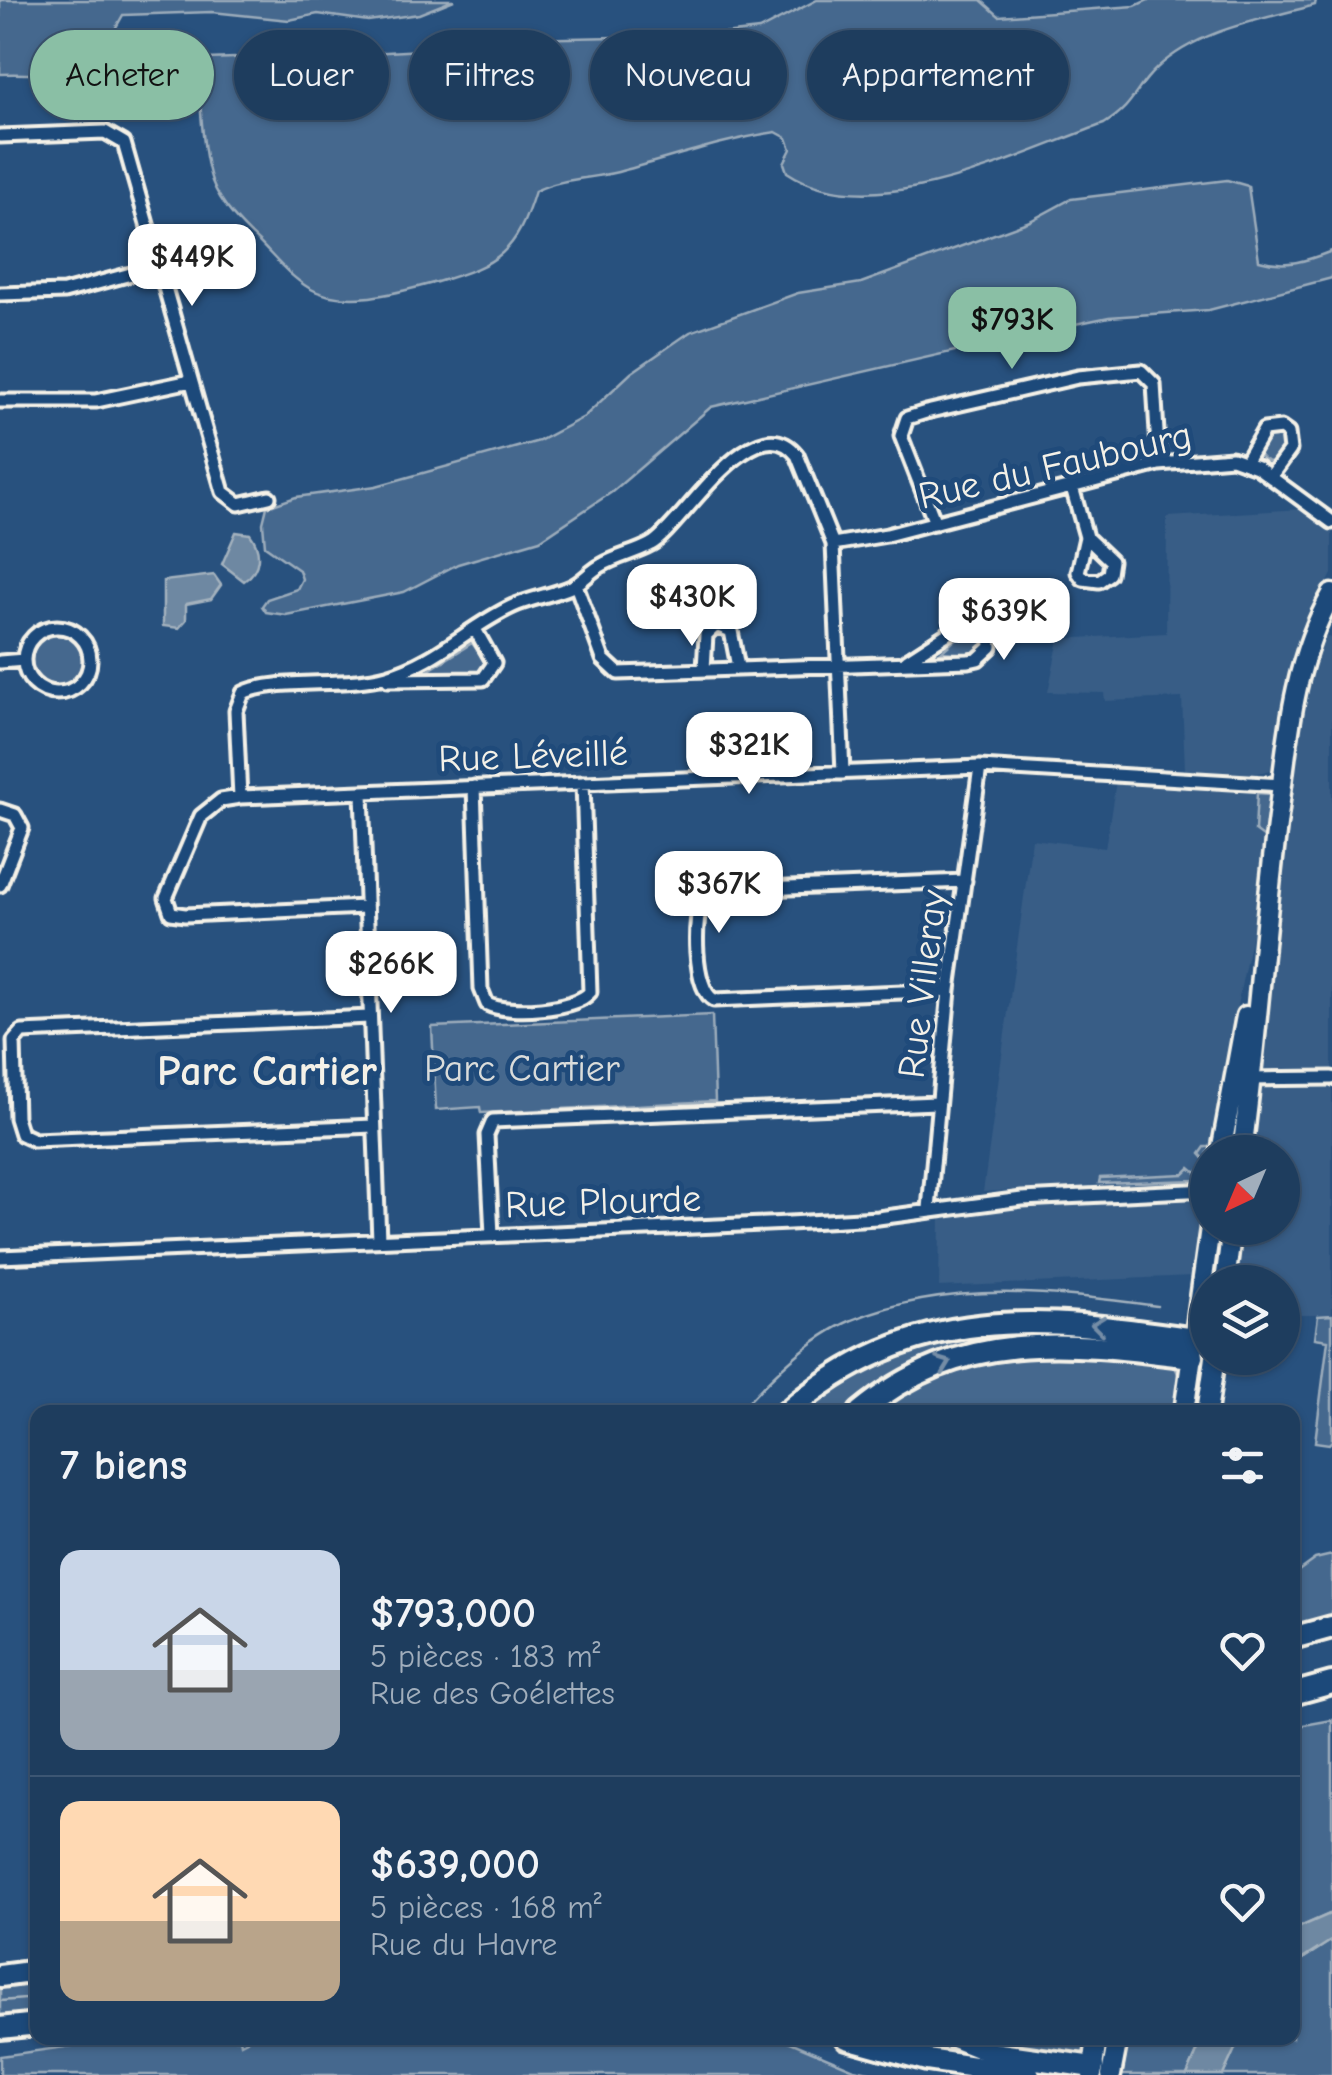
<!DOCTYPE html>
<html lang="fr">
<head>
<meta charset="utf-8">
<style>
	body { margin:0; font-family:"Comic Neue",sans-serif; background:#264464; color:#f1f3f6; height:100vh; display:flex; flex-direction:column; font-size:38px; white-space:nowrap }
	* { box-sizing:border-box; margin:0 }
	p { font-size:32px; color:#a1aebc }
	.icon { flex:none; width:55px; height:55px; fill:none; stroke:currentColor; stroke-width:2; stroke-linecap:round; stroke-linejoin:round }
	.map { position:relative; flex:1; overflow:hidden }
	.sheet { position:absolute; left:30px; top:1405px; width:1270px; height:640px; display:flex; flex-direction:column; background:#1e3d5e; border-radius:20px; box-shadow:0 2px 8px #0004,0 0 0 2px #3c5673 }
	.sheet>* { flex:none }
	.top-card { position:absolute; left:30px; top:30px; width:1272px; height:90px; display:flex; gap:20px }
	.needle { width:65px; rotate:224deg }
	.controls { position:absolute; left:1190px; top:1135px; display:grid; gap:20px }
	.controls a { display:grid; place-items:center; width:110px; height:110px; border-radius:50%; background:#1e3d5e; box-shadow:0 2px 8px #0004,0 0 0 2px #3c5673; font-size:50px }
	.price { position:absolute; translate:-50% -85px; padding:0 22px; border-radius:20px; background:#fff; color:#222; font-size:32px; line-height:65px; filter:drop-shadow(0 2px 5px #0008) }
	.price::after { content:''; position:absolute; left:50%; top:60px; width:30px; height:22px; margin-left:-15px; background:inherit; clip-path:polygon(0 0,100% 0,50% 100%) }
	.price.active { background:#8abfa5; color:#111 }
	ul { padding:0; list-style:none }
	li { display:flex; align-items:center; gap:30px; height:250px; padding:0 30px }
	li+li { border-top:2px solid #3c5673 }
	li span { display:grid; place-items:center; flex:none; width:280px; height:200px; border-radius:20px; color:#555 }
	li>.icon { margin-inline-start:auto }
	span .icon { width:120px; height:120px; fill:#fffc; stroke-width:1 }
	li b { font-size:42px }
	h2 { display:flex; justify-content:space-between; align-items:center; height:120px; padding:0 30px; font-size:42px }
	.tag { padding:0 35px; border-radius:45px; background:#1e3d5e; box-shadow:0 2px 8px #0004,0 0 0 2px #3c5673; font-size:35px; line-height:90px }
	.tag.active { background:#8abfa5; color:#111 }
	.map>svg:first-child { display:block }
</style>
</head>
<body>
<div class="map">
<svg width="1332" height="2075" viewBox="0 0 1332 2075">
	<rect width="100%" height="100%" fill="#28517e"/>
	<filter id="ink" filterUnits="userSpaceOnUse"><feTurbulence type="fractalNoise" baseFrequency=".01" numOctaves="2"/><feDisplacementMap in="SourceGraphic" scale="20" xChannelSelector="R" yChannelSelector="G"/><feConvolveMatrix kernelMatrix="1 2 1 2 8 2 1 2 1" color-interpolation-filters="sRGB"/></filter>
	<g filter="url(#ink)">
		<path fill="#375d86" d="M1303,509l29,19v46l-34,68 -27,128 -20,5 -66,-5 -3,-72 -77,3 -1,-8 -56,-1 11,-53 107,-6 1,-116z
			M1320,636l12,2v431h-69l-4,-7 44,-354z
			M1116,781l155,13 -16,126 -28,133 -14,99h-5l-1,24 -15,4 -209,12 49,-353 73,9z
			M1332,1084v231h-49l-1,-33h-48l7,-54h41v-76h-32l8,-60 7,-6z
			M1192,1199l7,5 2,11 -8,61 -254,11 1,-70 82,-10z"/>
		<path fill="#45688e" stroke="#9cacbb" stroke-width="2.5" d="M0,0h454l-35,14 -51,7 -50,-7 -29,6 -77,-8 -89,3 -9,16c6,22 5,26 29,30l191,-6 106,-6 38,-9 236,-5 45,-5 58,-30h164l18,16 136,-10 13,-6h168l-1,5c-54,15 -116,24 -158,63 -24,22 -20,35 -53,56 -86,30 -232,105 -317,48l-3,-9 7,-14 -4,-11 -11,-6c-55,8 -105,26 -158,40 -28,7 -56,6 -83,19 -19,62 -36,73 -98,91 -36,10 -93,27 -128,6 -20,-12 -34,-30 -50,-46 -18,-17 -38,-37 -47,-61 -10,-29 -10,-68 -14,-98l-7,-7c-63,7 -127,-4 -191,-2z
			M1227,180l21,6 11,74c27,8 47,1 73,-9v27l-123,32 -100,7 -58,12 -340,78 -99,85 -72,48 -82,24 -54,28 -118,23 -20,-3 -4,-6 5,-7 30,-10 5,-10 -3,-9 -34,-24 -2,-23 4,-16 29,-10 80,-11 163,-45 45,-24 47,-44 59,-41 108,-39 63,-10 169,-62 41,-22z
			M1258 448a14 14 0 1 1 28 0a14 14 0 1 1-28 0Z
			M969,628l13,3 2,16 -13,7 -30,-2z
			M30 659a27 27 0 1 1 54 0a27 27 0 1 1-54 0Z
			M472,643l15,21 -5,8 -59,2z
			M1257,793l14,1 -5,45 -11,-8z
			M712,1015l3,86 -234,12 -1,-6 -44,3 -4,-83z
			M1205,1147h9l-1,5h-5l-1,24 -7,4 -101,3 1,-5 84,-4 6,-6 6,5 11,-11 -7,-8z
			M1332,1315v126l-3,3 -14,-2 13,-102 -13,-2 3,-22z
			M972,1330l127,6 -48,-1 -55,8 -124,53 -22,16h-52l61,-43z
			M1043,1350l130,12 6,14 -2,36h-307c58,-39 105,-50 173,-62z
			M1332,1555v60l-39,11v-51l22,-16z
			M1332,1720v193l-39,17v-203z
			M1332,1940v135h-109l17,-37h52l1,-73z
			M37,1980v31l-37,5v-32z
			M130,2038h110l1,5 10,-5h530l73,31 31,6h-885v-19z
			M867,2038h80l70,28 -82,-10z
			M973,2038h116l-6,15c-32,12 -78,-7 -110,-15z
			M1129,2038h74l-16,37h-65z"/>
		<path fill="#6e88a2" stroke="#a4b2be" stroke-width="2.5" d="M236,532l14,2c12,16 11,36 -6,47l-22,-17z
			M214,575l7,10 -10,14 -25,5v16l-7,8 -16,-2v-45z
			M1332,1913v27l-39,25v-35z
			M1203,2038h37l-17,37h-36z"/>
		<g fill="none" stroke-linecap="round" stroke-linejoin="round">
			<path stroke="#a4b2be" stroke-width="2.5" d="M739,1412c31,-34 70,-74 113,-92 97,-40 205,-28 305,-14
				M1292,1664l1,-1
				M0,2001l38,-3"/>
			<g stroke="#f4f1e8" stroke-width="19">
				<path id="minor" d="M0,136l105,-4 19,11 99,349 16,12 30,-7
					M0,294l64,-2 93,-25
					M0,401h96l95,-20
					M1246,461l18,-31 17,-2 7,5 2,17 -19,26
					M1072,487l14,50 -8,35 5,7 16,2 10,-7 2,-13 -25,-24
					M935,523l-34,-87 6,-18 19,-6 152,-35 63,-6 13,13 5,80
					M833,544l54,-9 272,-71 73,-6 25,9 75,55
					M576,585l27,74 15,14 351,-12 9,-2 13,-12 -1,-17 -16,-10 -10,3 -57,37
					M24 660a33 33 0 1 1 66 0a33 33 0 1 1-66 0Z
					M0,662l24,-2
					M704,669l2,-34 10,-10 15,6 7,36
					M388,680l95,-1 11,-16 -18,-32
					M474,787l7,202 6,15c21,11 89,6 103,-12l-7,-209
					M362,793l17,447
					M240,797l-4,-86 7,-18c33,-16 101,-5 144,-17 52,-15 80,-49 126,-70 18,-8 39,-11 58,-19 12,-5 19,-16 31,-22 15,-9 33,-12 49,-21 29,-15 103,-144 146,-89l36,89 10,229
					M0,810l15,5 7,13 -22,57
					M365,907l-180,8 -14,-2 -5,-15 35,-82 20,-16 19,-3 740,-30 302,18
					M949,990l-235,10c-21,-11 -21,-83 -11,-104l11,-5 251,-10
					M370,1017l-348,15 -8,9 2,77 5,16 13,6 340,-14
					M1248,1079l84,-1
					M929,1209l20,-219 31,-223
					M492,1235l-5,-100 6,-14 444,-18
					M0,1257l789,-34 89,-5 144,-19 186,-9"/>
			</g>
			<g stroke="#f4f1e8" stroke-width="25">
				<path id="primary" d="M1221,1152l25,-136
					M1242,1152c15,-114 22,-229 37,-343 9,-74 15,-149 53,-215
					M1225,1282l7,-54
					M1184,1412l26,-184
					M1207,1412l8,-54
					M1092,2075l5,-37
					M1111,2075l7,-37"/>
			</g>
			<g stroke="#f4f1e8" stroke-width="28">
				<path id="motorway" d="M787,1412c128,-110 252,-96 408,-73
					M860,1412c102,-85 210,-70 332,-55
					M1292,1638l40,-11
					M1292,1694l40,-11
					M0,1976l38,-5
					M0,2028l38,-4
					M847,2038l80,22 102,15
					M956,2038l37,15 100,14"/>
			</g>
			<use href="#minor" stroke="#1f4a7a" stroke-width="11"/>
			<use href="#primary" stroke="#1f4a7a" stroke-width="18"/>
			<use href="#motorway" stroke="#1f4a7a" stroke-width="20"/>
		</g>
		<defs><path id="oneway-chevron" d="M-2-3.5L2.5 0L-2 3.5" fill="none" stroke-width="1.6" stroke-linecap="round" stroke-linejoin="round" transform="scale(2.5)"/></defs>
		<g stroke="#748da6">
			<use href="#oneway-chevron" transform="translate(1098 1325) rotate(-173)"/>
			<use href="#oneway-chevron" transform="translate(944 1364) rotate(-21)"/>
		</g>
	</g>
	<g text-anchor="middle" stroke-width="10" stroke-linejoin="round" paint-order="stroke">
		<g font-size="38" fill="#f4f1e8" stroke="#1f4a7a">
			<text transform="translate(1055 465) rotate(-13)" y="13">Rue du Faubourg</text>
			<text transform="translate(533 755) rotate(-2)" y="13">Rue Léveillé</text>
			<text transform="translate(922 984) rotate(-83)" y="13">Rue Villeray</text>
			<text transform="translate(603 1201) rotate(-2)" y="13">Rue Plourde</text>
		</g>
		<g font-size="38" fill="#dadcda" stroke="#1f4a7a">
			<text x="522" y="1081">Parc Cartier</text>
		</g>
		<g font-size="42" font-weight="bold" fill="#f4f1e8" stroke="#1f4a7a">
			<text x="267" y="1085">Parc Cartier</text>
		</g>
	</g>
</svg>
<div class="controls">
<a><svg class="needle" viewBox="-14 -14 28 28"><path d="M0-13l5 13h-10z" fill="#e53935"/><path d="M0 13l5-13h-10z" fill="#a1aebc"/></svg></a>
<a><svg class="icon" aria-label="layers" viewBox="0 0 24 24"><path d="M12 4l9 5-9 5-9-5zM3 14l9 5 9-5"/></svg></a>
</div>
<b class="price" style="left:192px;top:309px">$449K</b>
<b class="price active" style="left:1012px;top:372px">$793K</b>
<b class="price" style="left:692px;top:649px">$430K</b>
<b class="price" style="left:1004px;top:663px">$639K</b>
<b class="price" style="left:749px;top:797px">$321K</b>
<b class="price" style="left:719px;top:936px">$367K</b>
<b class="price" style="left:391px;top:1016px">$266K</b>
<div class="top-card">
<a class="tag active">Acheter</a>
<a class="tag">Louer</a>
<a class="tag">Filtres</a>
<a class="tag">Nouveau</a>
<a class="tag">Appartement</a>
</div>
<section class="sheet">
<h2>7 biens<svg class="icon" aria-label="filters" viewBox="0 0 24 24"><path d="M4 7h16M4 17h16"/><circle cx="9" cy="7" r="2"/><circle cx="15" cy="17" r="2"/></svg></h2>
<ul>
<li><span style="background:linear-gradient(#c9d6e8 60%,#9aa5b1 0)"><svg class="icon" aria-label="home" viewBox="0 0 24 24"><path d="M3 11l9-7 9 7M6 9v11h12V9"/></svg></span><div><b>$793,000</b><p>5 pièces · 183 m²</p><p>Rue des Goélettes</p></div><svg class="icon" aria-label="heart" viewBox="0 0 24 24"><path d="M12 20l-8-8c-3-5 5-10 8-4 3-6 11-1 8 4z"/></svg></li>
<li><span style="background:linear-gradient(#ffd9b3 60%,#b9a48a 0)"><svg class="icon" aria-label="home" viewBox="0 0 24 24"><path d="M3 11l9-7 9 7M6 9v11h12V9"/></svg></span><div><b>$639,000</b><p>5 pièces · 168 m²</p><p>Rue du Havre</p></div><svg class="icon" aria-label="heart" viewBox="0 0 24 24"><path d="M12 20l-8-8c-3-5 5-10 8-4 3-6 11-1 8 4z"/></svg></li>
</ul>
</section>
</div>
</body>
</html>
